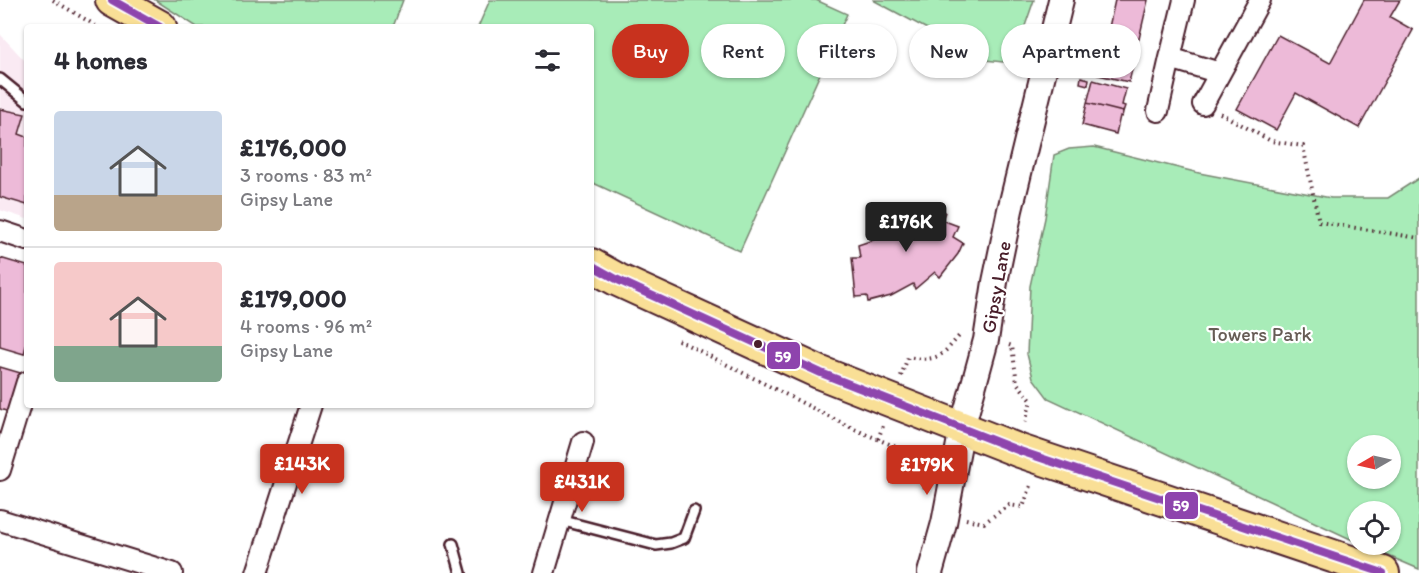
<!DOCTYPE html>
<html lang="en">
<head>
<meta charset="utf-8">
<style>
	body { margin:0; font-family:Itim,sans-serif; background:#f7f7f7; color:#2b2b33; height:100vh; display:flex; flex-direction:column; font-size:22px; white-space:nowrap }
	* { box-sizing:border-box; margin:0 }
	p { font-size:20px; color:#7c7c81 }
	.icon { flex:none; width:33px; height:33px; fill:none; stroke:currentColor; stroke-width:2; stroke-linecap:round; stroke-linejoin:round }
	.map { position:relative; flex:1; overflow:hidden }
	.details { position:absolute; left:24px; top:24px; width:570px; height:384px; display:flex; flex-direction:column; background:#fff; border-radius:6px; box-shadow:0 2px 4px #0004 }
	.details>* { flex:none }
	.banner { position:absolute; left:612px; top:24px; width:570px; height:54px; display:flex; gap:12px }
	.needle { width:39px; rotate:261deg }
	.tools { position:absolute; left:1347px; top:435px; display:grid; gap:12px }
	.tools a { display:grid; place-items:center; width:54px; height:54px; border-radius:50%; background:#fff; box-shadow:0 2px 4px #0004; font-size:30px }
	.price { position:absolute; translate:-50% -51px; padding:0 14px; border-radius:6px; background:#c8321e; color:#fff; font-size:20px; line-height:39px; filter:drop-shadow(0 2px 3px #0008) }
	.price::after { content:''; position:absolute; left:50%; top:36px; width:18px; height:14px; margin-left:-9px; background:inherit; clip-path:polygon(0 0,100% 0,50% 100%) }
	.price.selected { background:#222; color:#fff }
	ul { padding:0; list-style:none }
	li { display:flex; align-items:center; gap:18px; height:150px; padding:0 30px }
	li+li { border-top:2px solid #e1e1e2 }
	li span { display:grid; place-items:center; flex:none; width:168px; height:120px; border-radius:6px; color:#555 }
	li>.icon { margin-inline-start:auto }
	span .icon { width:72px; height:72px; fill:#fffc; stroke-width:1 }
	li b { font-size:26px }
	h2 { display:flex; justify-content:space-between; align-items:center; height:72px; padding:0 30px; font-size:26px }
	.chip { padding:0 21px; border-radius:27px; background:#fff; box-shadow:0 2px 4px #0004; font-size:21px; line-height:54px }
	.chip.selected { background:#c8321e; color:#fff }
	.map>svg:first-child { display:block }
</style>
</head>
<body>
<div class="map">
<svg width="1419" height="573" viewBox="0 0 1419 573">
	<rect width="100%" height="100%" fill="#fff"/>
	<filter id="ink" filterUnits="userSpaceOnUse"><feTurbulence type="fractalNoise" baseFrequency=".0167" numOctaves="2"/><feDisplacementMap in="SourceGraphic" scale="12" xChannelSelector="R" yChannelSelector="G"/><feConvolveMatrix kernelMatrix="1 2 1 2 8 2 1 2 1" color-interpolation-filters="sRGB"/></filter>
	<g filter="url(#ink)">
		<path fill="#faeaf3" d="M0,34l27,29v156l-27,-9z"/>
		<path fill="#a8ecb8" stroke="#798672" stroke-width="1.5" fill-rule="evenodd" d="M155,0h248l-10,27h-196z
			M490,0h326l31,14 -107,237 -149,-69v-155h-113z
			M873,0h161l-17,49 -14,13 -18,-2z
			M1094,147l105,26 132,25h57l31,-20v391l-56,-24 27,-1v-32h-32l-1,30 -309,-144 -15,-20 -6,-24 3,-68 15,-68 9,-63 15,-6zM1358,446h32v32h-32z"/>
		<path fill="#edbad8" stroke="#4a1f2b" stroke-width="1.5" d="M1115,0h33l-9,39 -31,-7z
			M1364,0h36l-10,17 23,13 -54,98 -63,-35 -20,37 -39,-21 41,-74 52,28z
			M1107,37l31,8 -9,37 -31,-7z
			M1081,77l8,2 -1,6 -8,-2z
			M1093,80l33,9 -4,16 3,1 -2,6 -36,-9z
			M1087,103l36,9 -1,5 -2,-1 -4,18 -34,-9z
			M0,109l25,5 -6,20 8,3v68l-27,-8z
			M905,202l40,10 -3,8 16,6 -5,11 10,6 -5,11 -18,23 -5,-5 -20,17 -2,-5 -22,12 -23,6 -1,-6 -11,1 -4,-39h8l-2,-13 15,-5 14,-9 11,-13z
			M0,258l27,8v76l-3,12 -24,-7z
			M0,367l24,7 -12,39 -12,-4z"/>
		<g fill="none" stroke-linecap="round" stroke-linejoin="round">
			<g stroke="#4a1f2b" stroke-width="14">
				<path id="service" d="M0,79l27,22
					M560,520l96,25 15,-2 13,-5 10,-27
					M453,544l8,29"/>
			</g>
			<g stroke="#4a1f2b" stroke-width="24">
				<path id="minor" d="M1184,0l-14,58 50,15
					M1203,104l57,-104
					M1158,111l12,-53
					M0,231l27,9
					M0,470l27,-88
					M0,520l172,53
					M257,573l54,-168
					M544,573l39,-131"/>
			</g>
			<g stroke="#4a1f2b" stroke-width="28">
				<path id="tertiary" d="M930,573l14,-50 18,-95 24,-88 9,-58 15,-72 51,-210"/>
			</g>
			<g stroke="#4a1f2b" stroke-width="36">
				<path id="trunk" d="M112,0l48,27
					M591,265l27,15 203,93 199,78 363,122"/>
			</g>
			<path stroke="#4a1f2b" stroke-width="4" stroke-dasharray="1.5 4.5" stroke-linecap="butt" d="M53,0l45,27
				M1220,113l51,28 32,5 16,76 100,16
				M678,340l176,89 54,23 18,38
				M1009,345l3,1 5,37 14,17 -6,24
				M901,376l7,-19c29,5 33,0 51,-21h4
				M878,439l5,-13
				M966,519l18,4 25,-18 14,2 9,-24"/>
			<use href="#service" stroke="#fff" stroke-width="9"/>
			<use href="#minor" stroke="#fff" stroke-width="20"/>
			<use href="#tertiary" stroke="#fff" stroke-width="24"/>
			<use href="#trunk" stroke="#f9df96" stroke-width="32"/>
			<g stroke="#fff" stroke-width="12">
				<path id="bus-1" d="M112,0l48,27
					M591,265l27,15 203,93 199,78 363,122"/>
			</g>
			<use href="#bus-1" stroke="#8e44ad" stroke-width="8"/>
		</g>
	</g>
	<circle fill="#4a1f2b" stroke="#fff" stroke-width="2" cx="758" cy="344" r="5"/>
	<g text-anchor="middle" stroke-width="4.5" stroke-linejoin="round" paint-order="stroke">
		<g font-size="20" fill="#4a1f2b" stroke="#fff">
			<text transform="translate(996 287) rotate(-80)" y="7">Gipsy Lane</text>
		</g>
		<g font-size="20" fill="#665c55" stroke="#fff">
			<text x="1260" y="341">Towers Park</text>
		</g>
	</g>
	<g stroke="#fff" stroke-width="2">
		<rect x="766" y="341" width="35" height="29" rx="6" fill="#8e44ad"/>
		<rect x="1164" y="491" width="35" height="29" rx="6" fill="#8e44ad"/>
	</g>
	<g font-size="16" text-anchor="middle" font-weight="bold" fill="#fff">
		<text x="783" y="362">59</text>
		<text x="1181" y="511">59</text>
	</g>
</svg>
<div class="tools">
<a><svg class="needle" viewBox="-14 -14 28 28"><path d="M0-13l5 13h-10z" fill="#e53935"/><path d="M0 13l5-13h-10z" fill="#7c7c81"/></svg></a>
<a><svg class="icon" aria-label="locate" viewBox="0 0 24 24"><circle cx="12" cy="12" r="6"/><path d="M12 2v4M12 18v4M2 12h4M18 12h4"/></svg></a>
</div>
<b class="price selected" style="left:906px;top:253px">£176K</b>
<b class="price" style="left:302px;top:495px">£143K</b>
<b class="price" style="left:927px;top:496px">£179K</b>
<b class="price" style="left:582px;top:513px">£431K</b>
<div class="banner">
<a class="chip selected">Buy</a>
<a class="chip">Rent</a>
<a class="chip">Filters</a>
<a class="chip">New</a>
<a class="chip">Apartment</a>
</div>
<section class="details">
<h2>4 homes<svg class="icon" aria-label="filters" viewBox="0 0 24 24"><path d="M4 7h16M4 17h16"/><circle cx="9" cy="7" r="2"/><circle cx="15" cy="17" r="2"/></svg></h2>
<ul>
<li><span style="background:linear-gradient(#c9d6e8 70%,#b9a48a 0)"><svg class="icon" aria-label="home" viewBox="0 0 24 24"><path d="M3 11l9-7 9 7M6 9v11h12V9"/></svg></span><div><b>£176,000</b><p>3 rooms · 83 m²</p><p>Gipsy Lane</p></div></li>
<li><span style="background:linear-gradient(#f6c9c9 70%,#7fa58c 0)"><svg class="icon" aria-label="home" viewBox="0 0 24 24"><path d="M3 11l9-7 9 7M6 9v11h12V9"/></svg></span><div><b>£179,000</b><p>4 rooms · 96 m²</p><p>Gipsy Lane</p></div></li>
</ul>
</section>
</div>
</body>
</html>
